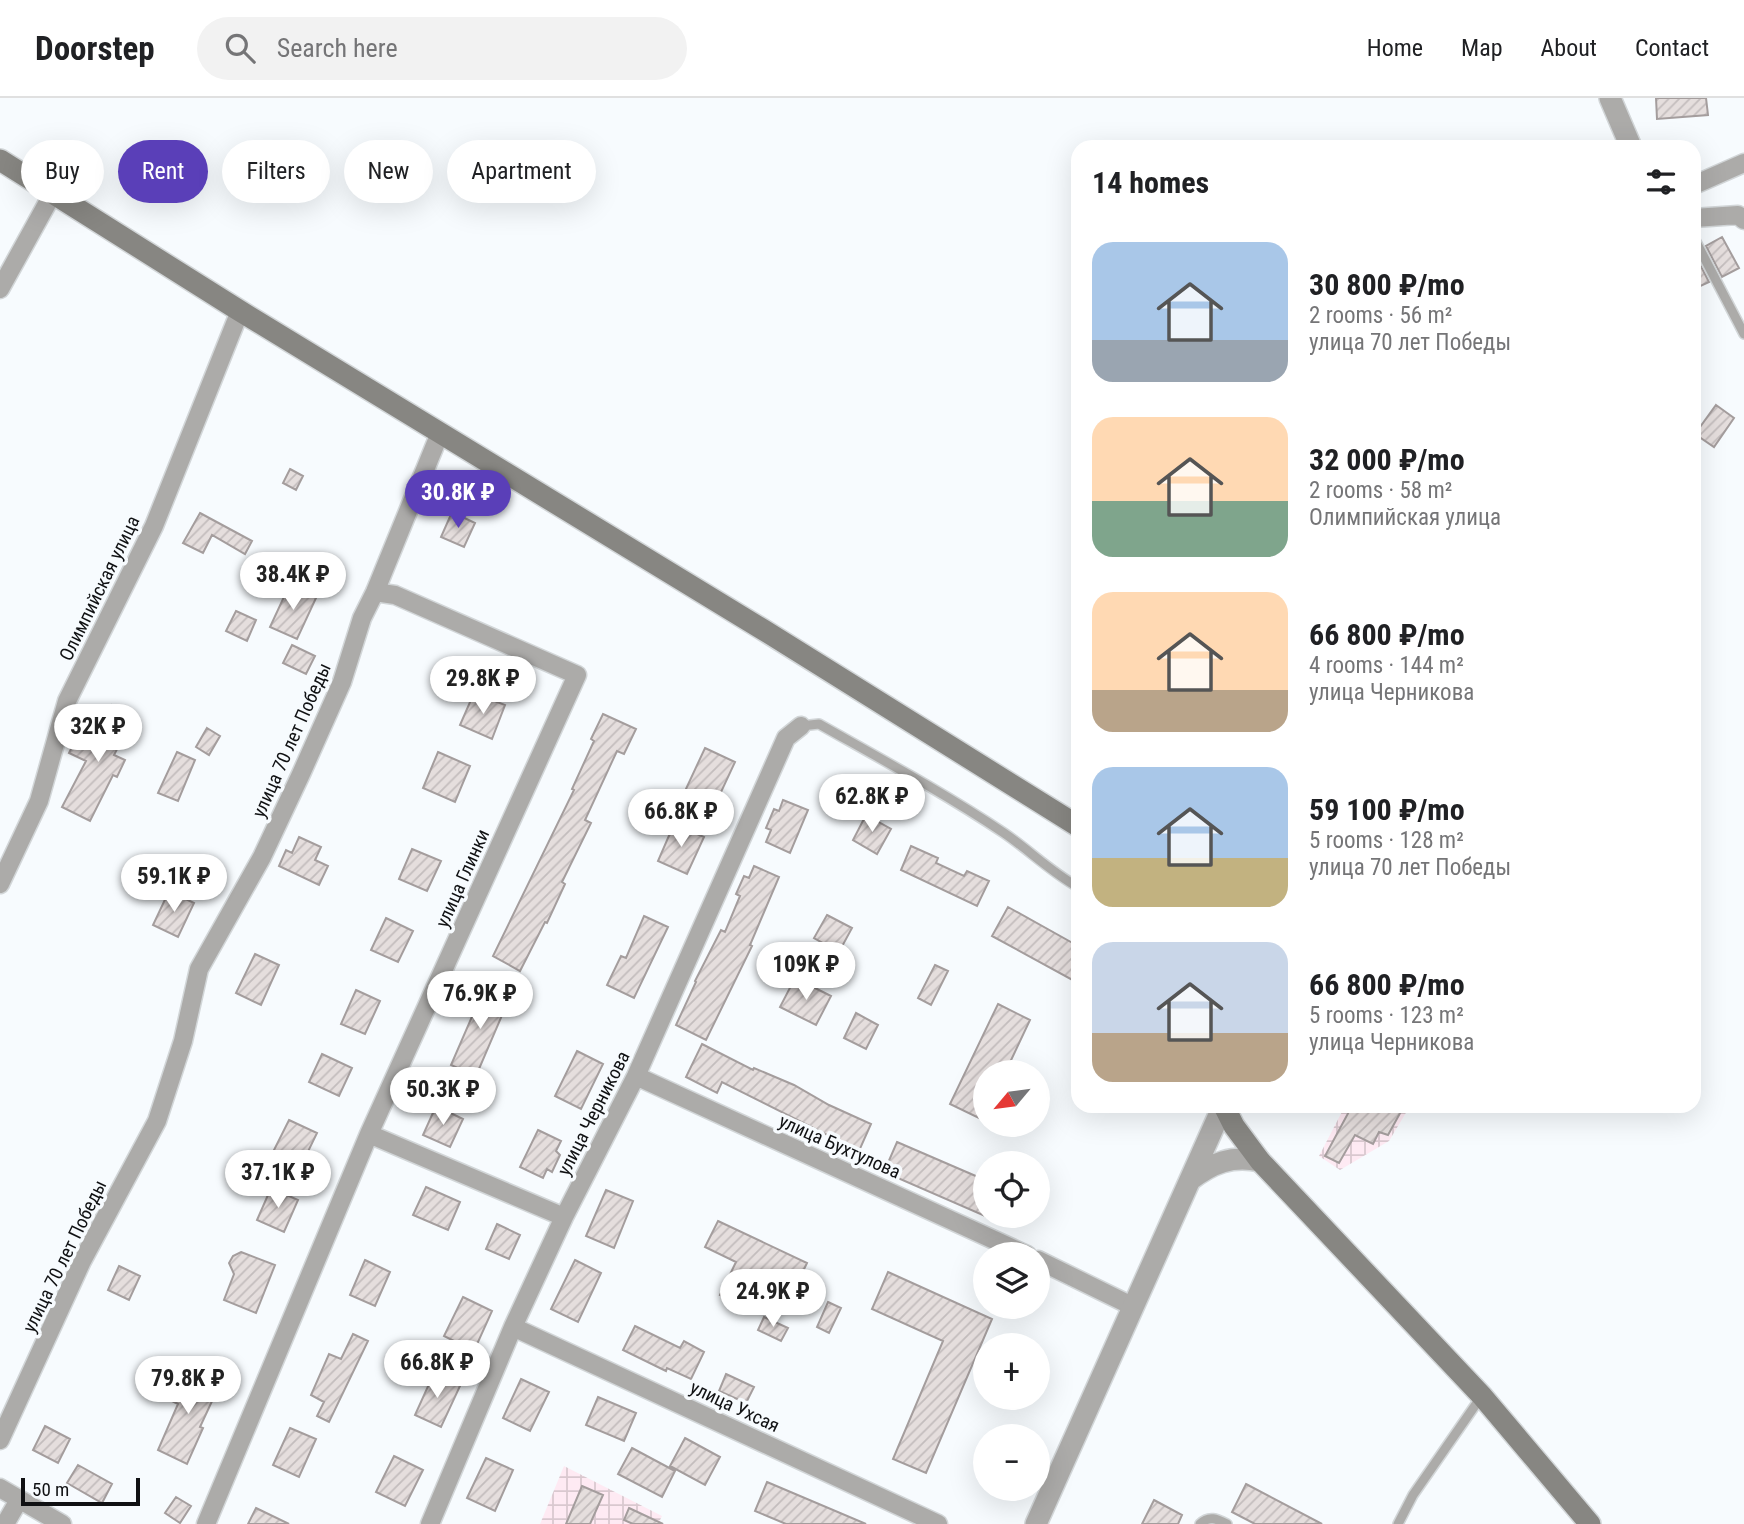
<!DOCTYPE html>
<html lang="en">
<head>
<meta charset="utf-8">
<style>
	body { margin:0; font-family:"Roboto Condensed",sans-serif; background:#f2f2f2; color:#202124; height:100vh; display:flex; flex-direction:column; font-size:26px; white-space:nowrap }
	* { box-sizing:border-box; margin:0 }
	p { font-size:23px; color:#757577 }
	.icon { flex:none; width:38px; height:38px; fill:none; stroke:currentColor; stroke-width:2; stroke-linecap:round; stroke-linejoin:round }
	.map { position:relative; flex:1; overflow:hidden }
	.sheet { position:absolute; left:1071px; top:42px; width:630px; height:973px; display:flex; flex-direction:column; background:#fff; border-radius:21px; box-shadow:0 7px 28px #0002 }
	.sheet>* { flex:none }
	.hud { position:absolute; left:21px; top:42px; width:665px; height:63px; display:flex; gap:14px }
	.needle { width:46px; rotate:241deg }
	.controls { position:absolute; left:973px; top:962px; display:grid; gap:14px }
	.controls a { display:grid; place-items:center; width:77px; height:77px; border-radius:50%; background:#fff; box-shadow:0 7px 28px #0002; font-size:35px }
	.scale { position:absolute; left:21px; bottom:18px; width:119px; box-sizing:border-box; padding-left:7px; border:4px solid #101113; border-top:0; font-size:19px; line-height:24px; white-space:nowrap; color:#101113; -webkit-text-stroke:5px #f7fbfe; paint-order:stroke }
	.price { position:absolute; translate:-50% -60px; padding:0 16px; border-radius:24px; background:#fff; color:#222; font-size:23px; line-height:46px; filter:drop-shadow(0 2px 4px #0008) }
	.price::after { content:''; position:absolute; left:50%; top:42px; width:21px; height:16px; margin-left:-10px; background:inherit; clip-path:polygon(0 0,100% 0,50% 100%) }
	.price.active { background:#5a3fb8; color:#fff }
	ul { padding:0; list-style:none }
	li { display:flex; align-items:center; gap:21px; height:175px; padding:0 21px }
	li span { display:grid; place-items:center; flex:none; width:196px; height:140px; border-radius:21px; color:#555 }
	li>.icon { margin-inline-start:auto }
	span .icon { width:84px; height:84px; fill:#fffc; stroke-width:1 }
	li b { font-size:30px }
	h2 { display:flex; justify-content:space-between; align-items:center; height:84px; padding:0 21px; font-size:30px }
	.tag { padding:0 24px; border-radius:32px; background:#fff; box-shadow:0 7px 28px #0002; font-size:24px; line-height:63px }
	.tag.active { background:#5a3fb8; color:#fff }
	header { display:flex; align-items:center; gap:42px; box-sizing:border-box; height:98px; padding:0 35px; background:#fff; border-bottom:2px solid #e0e0e0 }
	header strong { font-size:33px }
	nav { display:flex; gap:38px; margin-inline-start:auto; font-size:24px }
	.search { width:490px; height:63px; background:#f2f2f2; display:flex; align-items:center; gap:18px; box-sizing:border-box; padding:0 24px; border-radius:38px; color:#757577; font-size:26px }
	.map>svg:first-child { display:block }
</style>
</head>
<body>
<header>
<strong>Doorstep</strong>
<div class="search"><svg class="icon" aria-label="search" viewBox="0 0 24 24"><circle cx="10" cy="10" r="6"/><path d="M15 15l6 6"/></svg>Search here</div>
<nav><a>Home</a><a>Map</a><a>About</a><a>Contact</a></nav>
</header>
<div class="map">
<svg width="1744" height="1426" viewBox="0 0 1744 1426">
	<defs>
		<pattern id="industrial-grid" width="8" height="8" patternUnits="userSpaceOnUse" patternTransform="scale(1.75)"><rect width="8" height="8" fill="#feeaf3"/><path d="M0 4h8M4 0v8" fill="none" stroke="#d9c8cf"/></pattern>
		<pattern id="building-hatch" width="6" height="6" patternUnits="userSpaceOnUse" patternTransform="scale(1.75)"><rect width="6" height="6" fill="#e5dedd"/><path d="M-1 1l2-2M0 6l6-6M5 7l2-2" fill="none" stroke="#c3bdbd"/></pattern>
	</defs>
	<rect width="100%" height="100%" fill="#f7fbfe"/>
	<path fill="url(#industrial-grid)" d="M1345,1008h65l-21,35 -49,29 -21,-14z
		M564,1368l98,50 -4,8h-118z"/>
	<path fill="url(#building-hatch)" stroke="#a49d9d" stroke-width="2" d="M1656,0h50l2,17 -51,4z
		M1722,139l17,31 -17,9 -16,-31z
		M1694,155l15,29 -15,7z
		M1716,307l18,13 -20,29 -19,-13z
		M290,371l13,7 -7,14 -13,-7z
		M452,414l23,11 -11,24 -23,-10z
		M200,415l52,28 -7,13 -33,-19 -9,18 -20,-10z
		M289,488l27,12 -19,41 -27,-12z
		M236,513l20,9 -9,21 -21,-10z
		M292,547l23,11 -9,18 -23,-11z
		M474,595l31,12 -13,34 -32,-14z
		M112,607l22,11 -20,39 11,5 -8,17 -4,-2 -23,46 -28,-14 24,-46 -17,-8 8,-16 14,7z
		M603,616l33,15 -12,25 -7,-3 -32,69 6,3 -29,59 3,2 -18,39 -2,-1 -25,49 -27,-15 81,-166 -2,-1 22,-48 -3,-2z
		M207,630l13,8 -11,19 -13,-8z
		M705,650l30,14 -20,43 -30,-14z
		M177,654l18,8 -17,41 -20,-8z
		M438,654l32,14 -15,36 -32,-14z
		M783,702l25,10 -18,43 -24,-11 5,-12 -5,-2 8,-19 5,2z
		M866,717l25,14 -14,25 -24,-14z
		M674,726l30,13 -17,37 -29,-13z
		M299,739l22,10 -6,13 13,6 -9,19 -40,-19 7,-16 6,3z
		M911,748l27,12 -2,5 28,13 3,-5 22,10 -12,25 -76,-36z
		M412,751l29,12 -14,30 -28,-12z
		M754,768l25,11 -29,68 2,1 -46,94 -30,-15 20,-43 -1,-1 26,-51 4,2 15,-36 -4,-2 8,-18 5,2z
		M169,793l25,12 -16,34 -25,-12z
		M1008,809l70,39v37l-86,-47z
		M827,817l25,13 -13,24 -25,-14z
		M644,818l24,11 -34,71 -27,-13 14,-29 5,2z
		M386,820l27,13 -15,31 -27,-12z
		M255,856l24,11 -18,40 -25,-12z
		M935,867l13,6 -17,34 -13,-7z
		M795,880l36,18 -15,29 -36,-18z
		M479,889l30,12 -33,77 -25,-11 23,-53 -4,-2z
		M356,892l24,11 -15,33 -24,-10z
		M998,906l32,16 -25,53h-20v48l-35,-17z
		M856,915l22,12 -12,24 -22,-11z
		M702,946l51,26 1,-2 40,17 35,20 42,19 -12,27 -137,-69 -5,11 -31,-16z
		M577,953l26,13 -22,45 -26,-13z
		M322,956l30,14 -13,28 -30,-14z
		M436,1008l27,13 -13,28 -27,-12z
		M1352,1008h52l-16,29 -9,-3 -6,12 -18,-9 -16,28 -14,-7z
		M289,1022l28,13 -16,33 -28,-14z
		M538,1032l23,11 -5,10 4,4 -8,17 -5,-3 -4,9 -23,-11z
		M897,1044l88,38v36l-101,-44z
		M426,1089l34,15 -12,28 -35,-15z
		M271,1090l27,12 -14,32 -27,-12z
		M606,1092l27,11 -19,47 -28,-12z
		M718,1123l89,42 -11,23 -30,-14 -17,37 -29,-14 16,-33 -31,-15z
		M497,1126l23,11 -11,24 -23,-10z
		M241,1154l34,13 -19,48 -32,-13 10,-26 -5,-11 4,-7z
		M365,1162l25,12 -15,34 -25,-11z
		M575,1162l26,13 -23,49 -27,-13z
		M119,1168l21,10 -11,24 -21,-10z
		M888,1174l104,47 -66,154 -33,-14 50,-118 -71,-32z
		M463,1199l29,14 -18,40 -30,-15z
		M828,1204l13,6 -12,25 -12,-6z
		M764,1219l24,11 -7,13 -23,-11z
		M635,1228l45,22 4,-7 20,11 -13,27 -24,-11 -1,3 -43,-21z
		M353,1236l15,7 -39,81 -12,-6 7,-14 -13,-7 18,-41 12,5z
		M193,1273l27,13 -20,43 3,1 -16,36 -29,-14 20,-46 -6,-3 12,-24 6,2z
		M434,1275l26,13 -19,41 -26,-12z
		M726,1276l28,13 -8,16 -27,-12z
		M521,1281l28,13 -19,39 -27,-13z
		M598,1299l38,16 -12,28 -38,-16z
		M45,1328l25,13 -12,24 -25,-13z
		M290,1330l26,11 -17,38 -26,-12z
		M685,1340l35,19 -15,28 -35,-19z
		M632,1350l43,23 -13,26 -44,-23z
		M394,1358l29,14 -18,36 -29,-14z
		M486,1360l27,12 -18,41 -28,-13z
		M78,1367l34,19 -10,19 -35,-20z
		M767,1384l99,42h-80l-31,-13z
		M1246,1386l76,40h-67l-23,-12z
		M582,1388l21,9 -13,29h-24z
		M176,1399l15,9 -11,17 -15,-10z
		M1154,1402l28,15 -4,9h-36z
		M256,1410l33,16h-41z
		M629,1410l34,16h-30l-9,-4z"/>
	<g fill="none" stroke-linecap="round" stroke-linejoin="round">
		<g stroke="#d2d6d8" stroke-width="12">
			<path id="service" d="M1694,140l50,96
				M801,628l18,-2c62,35 125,69 185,109 25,17 47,39 74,54
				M1200,1426c9,-9 17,-5 27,0
				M1398,1426l15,-29 68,-98"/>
		</g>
		<g stroke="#d2d6d8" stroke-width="21">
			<path id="minor" d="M1694,87l50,-22
				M1694,120l44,-3 6,5
				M0,191l53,-96
				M0,786l39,-83 28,-100 87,-175 86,-215
				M636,978l391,179
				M369,1036l195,83
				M1038,1162l94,46
				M513,1229l425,197
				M0,1342l82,-179 75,-140 26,-80 16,-72 63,-112 39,-83 41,-92 20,-64 13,-26 65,-159
				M0,1390l62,36
				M5,1426l14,-24
				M206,1426l163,-390 208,-459 -182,-80 -20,-3
				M430,1426l83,-197 51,-110 72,-141 150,-338 15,-12"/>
		</g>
		<g stroke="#d2d6d8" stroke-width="24">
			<path id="tertiary" d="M1610,0l21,49
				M1190,1082c22,-17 42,-25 70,-19
				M1036,1426l187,-418"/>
		</g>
		<g stroke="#d2d6d8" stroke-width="24">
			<path id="secondary" d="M0,62l240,151 522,318 316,197
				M1224,1008l10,20 26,35 222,235 108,128"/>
		</g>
		<use href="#service" stroke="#acaba9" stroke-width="9"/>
		<use href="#minor" stroke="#acaba9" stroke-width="18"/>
		<use href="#tertiary" stroke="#acaba9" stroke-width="21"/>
		<use href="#secondary" stroke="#878682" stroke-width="21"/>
	</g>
	<g text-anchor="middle" stroke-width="7" stroke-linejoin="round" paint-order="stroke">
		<g font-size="19" fill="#101113" stroke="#f7fbfe">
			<text transform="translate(99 490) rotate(-64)" y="7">Олимпийская улица</text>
			<text transform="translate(291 642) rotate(-66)" y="7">улица 70 лет Победы</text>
			<text transform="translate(462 780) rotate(-66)" y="7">улица Глинки</text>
			<text transform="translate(593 1015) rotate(-63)" y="7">улица Черникова</text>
			<text transform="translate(840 1048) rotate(24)" y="7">улица Бухтулова</text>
			<text transform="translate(64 1158) rotate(-64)" y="7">улица 70 лет Победы</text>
			<text transform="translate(735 1308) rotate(25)" y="7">улица Ухсая</text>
		</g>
	</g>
</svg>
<div class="controls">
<a><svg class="needle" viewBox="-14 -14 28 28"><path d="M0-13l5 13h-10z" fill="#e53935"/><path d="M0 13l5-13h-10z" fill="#757577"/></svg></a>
<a><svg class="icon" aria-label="locate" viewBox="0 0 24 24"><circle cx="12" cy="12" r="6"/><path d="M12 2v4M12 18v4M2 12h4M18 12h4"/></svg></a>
<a><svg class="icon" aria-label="layers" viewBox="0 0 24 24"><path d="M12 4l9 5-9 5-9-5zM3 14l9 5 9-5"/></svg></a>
<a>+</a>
<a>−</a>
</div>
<div class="scale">50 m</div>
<b class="price active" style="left:458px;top:432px">30.8K ₽</b>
<b class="price" style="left:293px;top:514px">38.4K ₽</b>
<b class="price" style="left:483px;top:618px">29.8K ₽</b>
<b class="price" style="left:98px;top:666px">32K ₽</b>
<b class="price" style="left:872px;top:736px">62.8K ₽</b>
<b class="price" style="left:681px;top:751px">66.8K ₽</b>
<b class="price" style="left:174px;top:816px">59.1K ₽</b>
<b class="price" style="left:806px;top:904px">109K ₽</b>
<b class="price" style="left:480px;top:933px">76.9K ₽</b>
<b class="price" style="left:443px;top:1029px">50.3K ₽</b>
<b class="price" style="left:278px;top:1112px">37.1K ₽</b>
<b class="price" style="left:773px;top:1231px">24.9K ₽</b>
<b class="price" style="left:437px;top:1302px">66.8K ₽</b>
<b class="price" style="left:188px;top:1318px">79.8K ₽</b>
<div class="hud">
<a class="tag">Buy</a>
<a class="tag active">Rent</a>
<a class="tag">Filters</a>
<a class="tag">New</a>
<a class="tag">Apartment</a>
</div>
<section class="sheet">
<h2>14 homes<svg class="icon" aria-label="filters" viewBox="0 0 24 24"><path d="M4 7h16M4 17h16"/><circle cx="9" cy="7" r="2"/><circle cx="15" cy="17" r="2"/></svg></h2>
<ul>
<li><span style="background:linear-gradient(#a9c7e8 70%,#9aa5b1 0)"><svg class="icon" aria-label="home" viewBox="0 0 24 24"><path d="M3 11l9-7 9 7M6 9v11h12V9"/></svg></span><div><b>30 800 ₽/mo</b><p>2 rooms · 56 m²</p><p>улица 70 лет Победы</p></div></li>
<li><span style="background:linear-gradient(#ffd9b3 60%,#7fa58c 0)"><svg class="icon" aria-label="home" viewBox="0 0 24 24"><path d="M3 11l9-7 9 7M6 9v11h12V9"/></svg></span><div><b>32 000 ₽/mo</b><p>2 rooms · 58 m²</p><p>Олимпийская улица</p></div></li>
<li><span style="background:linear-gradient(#ffd9b3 70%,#b9a48a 0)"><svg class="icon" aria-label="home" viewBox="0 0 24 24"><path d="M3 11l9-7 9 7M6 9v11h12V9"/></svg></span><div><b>66 800 ₽/mo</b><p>4 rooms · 144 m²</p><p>улица Черникова</p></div></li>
<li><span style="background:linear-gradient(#a9c7e8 65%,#c2b280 0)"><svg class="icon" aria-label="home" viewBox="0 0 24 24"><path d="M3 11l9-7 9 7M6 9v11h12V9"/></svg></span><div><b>59 100 ₽/mo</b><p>5 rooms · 128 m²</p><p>улица 70 лет Победы</p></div></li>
<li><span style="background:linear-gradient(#c9d6e8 65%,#b9a48a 0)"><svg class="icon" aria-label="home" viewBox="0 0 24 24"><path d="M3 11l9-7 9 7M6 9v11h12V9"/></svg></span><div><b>66 800 ₽/mo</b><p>5 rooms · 123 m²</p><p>улица Черникова</p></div></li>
</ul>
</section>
</div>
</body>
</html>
